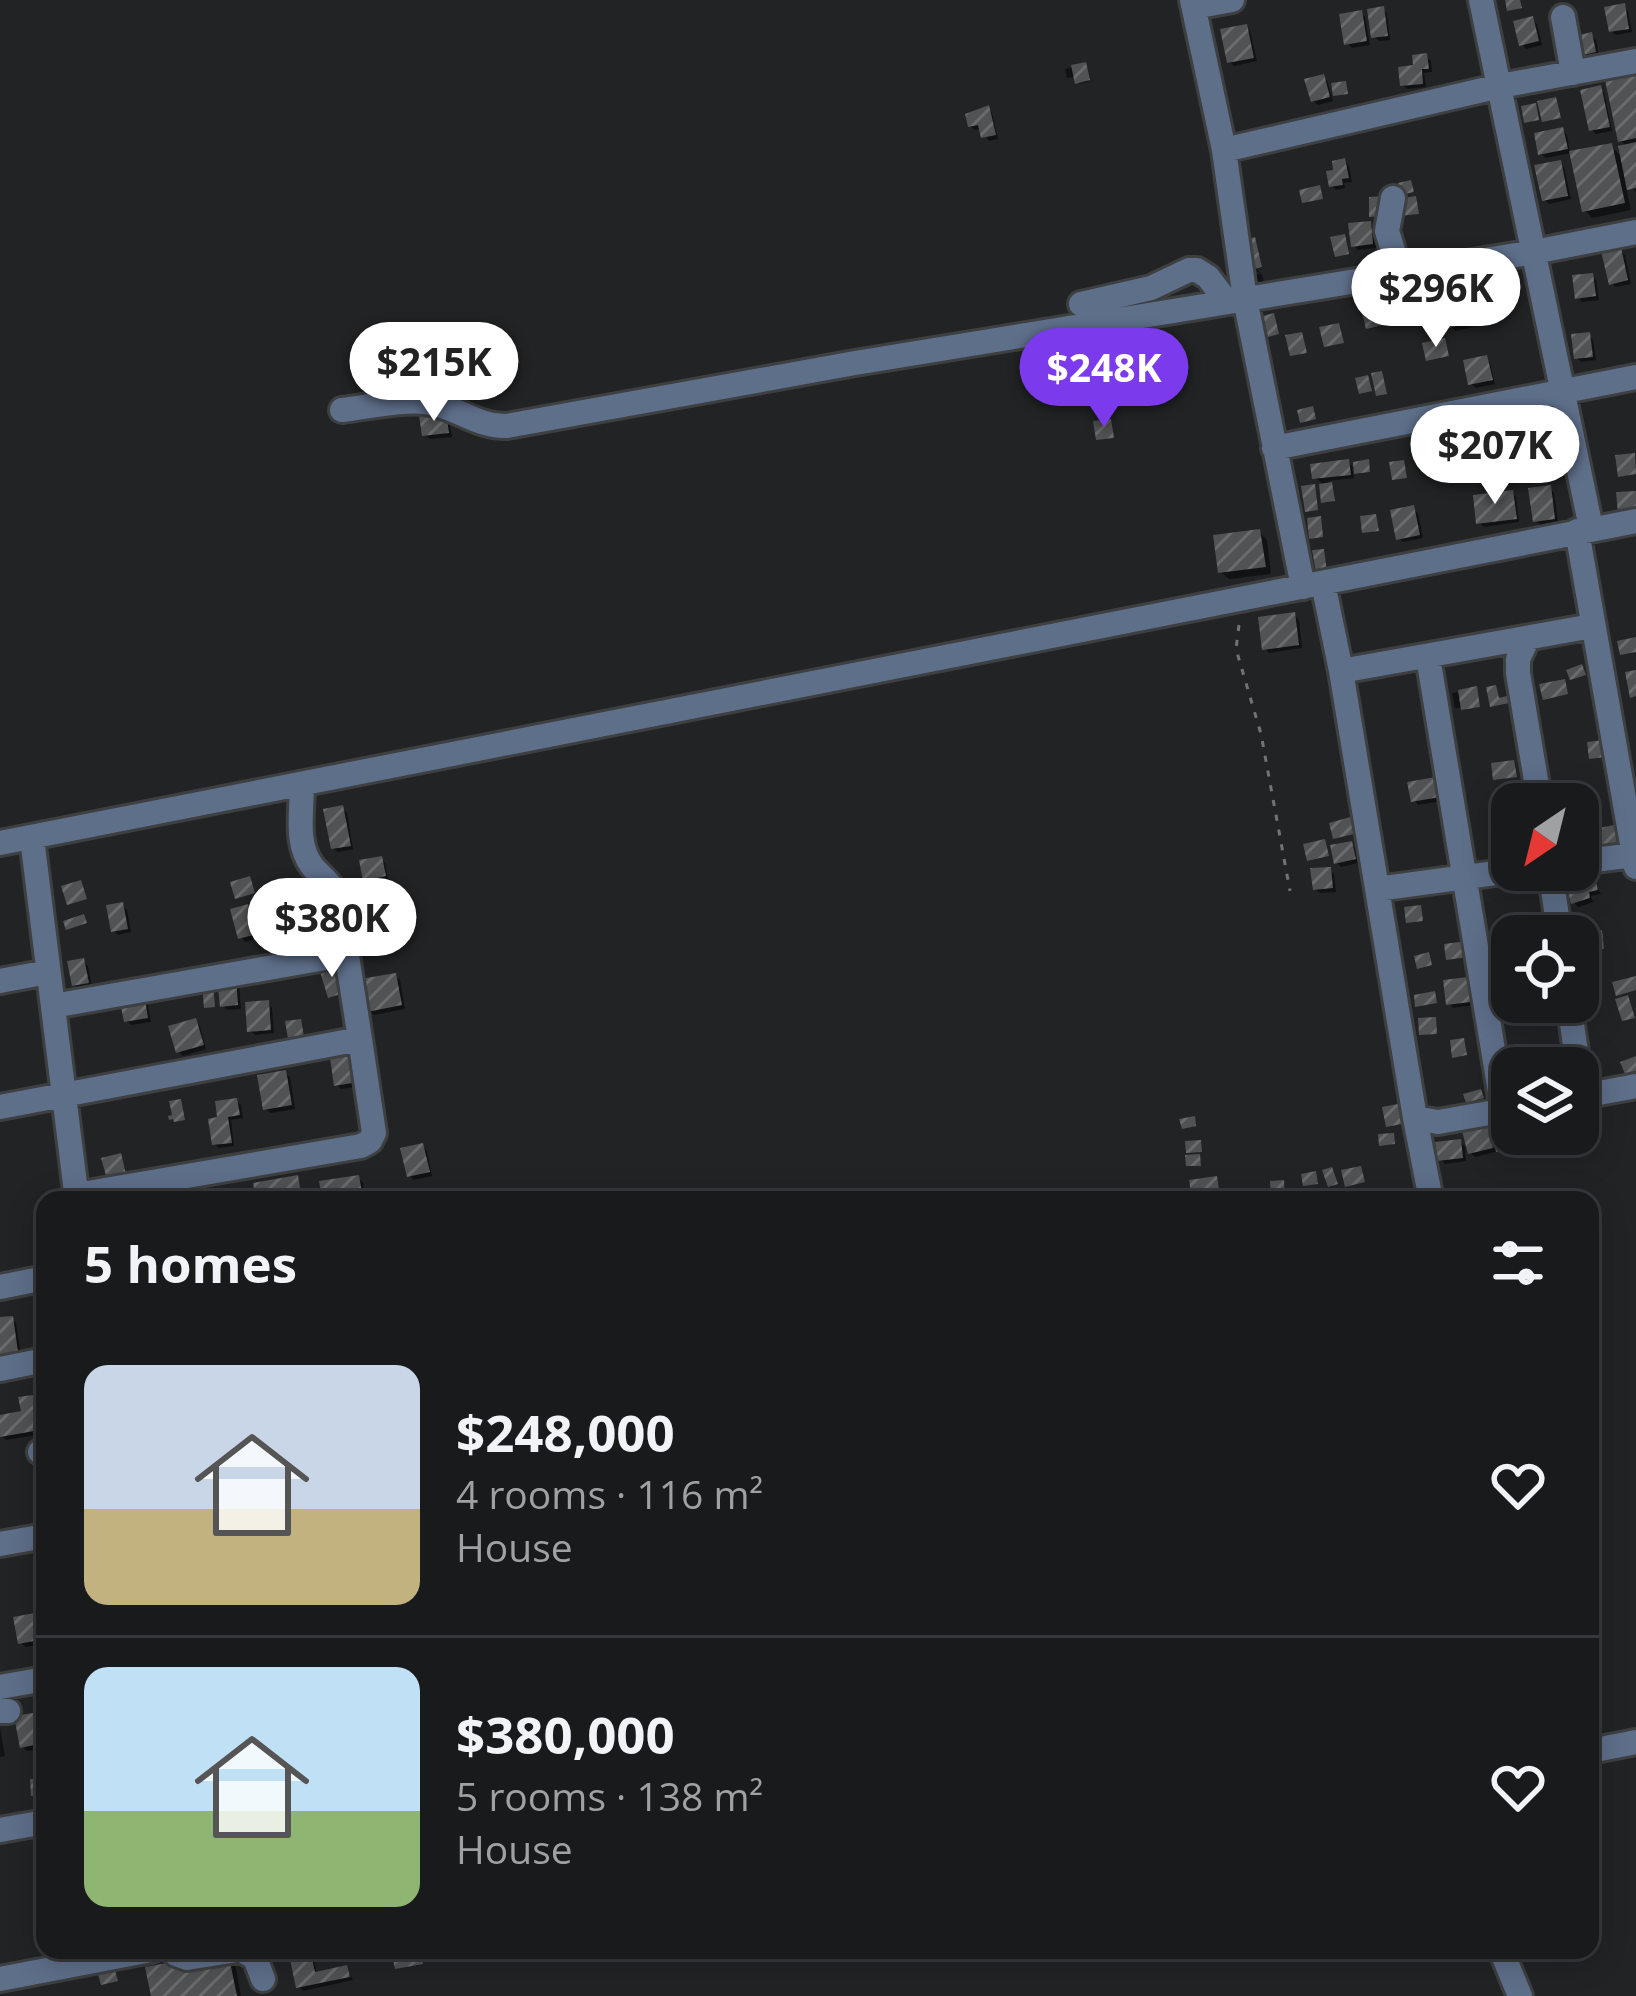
<!DOCTYPE html>
<html lang="en">
<head>
<meta charset="utf-8">
<style>
	body { margin:0; font-family:"Open Sans",sans-serif; background:#262729; color:#f1f3f6; height:100vh; display:flex; flex-direction:column; font-size:45px; white-space:nowrap }
	* { box-sizing:border-box; margin:0 }
	p { font-size:39px; color:#9fa1a3 }
	.icon { flex:none; width:66px; height:66px; fill:none; stroke:currentColor; stroke-width:2; stroke-linecap:round; stroke-linejoin:round }
	.map { position:relative; flex:1; overflow:hidden }
	.details { position:absolute; left:36px; top:1191px; width:1563px; height:768px; display:flex; flex-direction:column; background:#191a1c; border-radius:24px; box-shadow:0 6px 30px #0003,0 0 0 3px #37383b }
	.details>* { flex:none }
	.needle { width:78px; rotate:215deg }
	.tools { position:absolute; left:1491px; top:783px; display:grid; gap:24px }
	.tools a { display:grid; place-items:center; width:108px; height:108px; border-radius:24px; background:#191a1c; box-shadow:0 6px 30px #0003,0 0 0 3px #37383b; font-size:60px }
	.price { position:absolute; translate:-50% -102px; padding:0 27px; border-radius:42px; background:#fff; color:#222; font-size:39px; line-height:78px; filter:drop-shadow(0 3px 6px #0008) }
	.price::after { content:''; position:absolute; left:50%; top:72px; width:36px; height:27px; margin-left:-18px; background:inherit; clip-path:polygon(0 0,100% 0,50% 100%) }
	.price.on { background:#7c3aed; color:#fff }
	ul { padding:0; list-style:none }
	li { display:flex; align-items:center; gap:36px; height:300px; padding:0 48px }
	li+li { border-top:3px solid #37383b }
	li span { display:grid; place-items:center; flex:none; width:336px; height:240px; border-radius:24px; color:#555 }
	li>.icon { margin-inline-start:auto }
	span .icon { width:144px; height:144px; fill:#fffc; stroke-width:1 }
	li b { font-size:51px }
	h2 { display:flex; justify-content:space-between; align-items:center; height:144px; padding:0 48px; font-size:51px }
	.map>svg:first-child { display:block }
</style>
</head>
<body>
<div class="map">
<svg width="1636" height="1996" viewBox="0 0 1636 1996">
	<defs>
		<pattern id="building-hatch" width="6" height="6" patternUnits="userSpaceOnUse" patternTransform="scale(3)"><rect width="6" height="6" fill="#505254"/><path d="M-1 1l2-2M0 6l6-6M5 7l2-2" fill="none" stroke="#696b6d"/></pattern>
	</defs>
	<rect width="100%" height="100%" fill="#212325"/>
	<path fill="#0007" d="M1624,7l4,4 4,21 -16,3 -5,-4z
		M1383,9l4,5 3,26 -11,1 -5,-4z
		M1361,13l4,4 5,28 -18,3 -5,-5z
		M1532,20l5,4 5,21 -16,4 -4,-5z
		M1246,27l4,4 7,30 -23,5 -4,-4z
		M1591,36l5,4 3,16 -17,4 -4,-5z
		M1426,57l5,4 1,11 -8,1 2,14 -19,2 -4,-4z
		M1085,65l5,16 -11,3 -3,-7 -9,1 -2,-9z
		M1323,77l4,4 6,20 -15,4 -5,-4z
		M1636,77v115l-11,-9 6,27 -39,8 -7,-8 26,-64 13,13 3,-12 -7,-7z
		M1600,89l4,4 8,38 -16,3 -4,-4z
		M988,108l4,5 6,26 -9,2 -7,-13 -7,2 -5,-4z
		M1562,130l5,5 3,18 -24,5 -5,-4z
		M1344,161l5,5 3,16 -8,1 1,5 -9,2 -4,-4z
		M1560,163l4,4 7,32 -22,5 -5,-5z
		M1369,224l5,4 2,20 -18,2 -5,-5z
		M1256,242l6,26 -5,1 5,6 2,9 -6,1 -3,-10 5,-1 -6,-6z
		M1620,250l5,5 6,29 -15,3 -5,-4z
		M1592,276l4,4 3,20 -17,2 -4,-5z
		M1429,295l4,5 5,22 -17,4 -5,-4z
		M1463,297l4,4 6,26 -18,4 -4,-5z
		M448,330l4,4 3,25 -11,2 8,8 3,21 -46,6v-27l-8,-8z
		M1589,335l4,5 3,20 -15,2 -4,-4z
		M1486,358l4,5 5,21 -19,4 -5,-4z
		M423,418l26,1 3,18 -22,2 -5,-4z
		M1348,462l9,9 12,-7 1,8 -12,2 -6,-6 2,10 -26,3 5,5 1,15 -9,2 -4,-21 -6,-4z
		M1550,488l4,5 4,30 -18,2 -4,-5z
		M1512,493l4,4 3,25 -35,5 -5,-5z
		M1413,509l5,4 5,25 -20,4 -4,-4z
		M1259,532l8,8 4,34 -42,5 -8,-7z
		M1294,615l5,5 3,28 -33,5 -4,-5z
		M1476,690l4,17 -25,1 -3,-15z
		M1435,780l7,21 -24,4 -4,-5z
		M342,809l5,4 6,36 -15,3 -5,-4z
		M1351,844l4,4 3,15 -17,4 -5,-5z
		M381,859l4,4 3,17 -18,3 -5,-4z
		M1329,870l5,4 2,18 -16,1 -5,-4z
		M1594,881l7,13 -10,2 2,6 -15,5 -4,-5z
		M293,890l4,4 6,28 -25,5 -5,-5z
		M122,906l5,4 4,22 -13,3 -4,-5z
		M247,907l4,4 8,27 -14,4 -4,-5z
		M83,961l5,5 4,21 -13,2 -5,-4z
		M395,976l5,4 5,29 -31,6 -5,-5z
		M234,980l5,4 2,25 -14,1 -4,-5z
		M1467,981l4,4 3,20 -21,3 -4,-5z
		M123,999l24,1 4,22 -20,3 -4,-4z
		M268,1003l4,5 2,25 -19,2 -5,-5z
		M195,1021l5,5 6,23 -23,7 -4,-4z
		M348,1059l4,4 3,24 -14,2 -5,-5z
		M285,1073l5,4 5,32 -24,4 -5,-4z
		M236,1101l5,4 2,13 -12,2 3,26 -15,2 -5,-4 6,-24z
		M1512,1128v6h12l2,17 -23,4 -4,-4 -24,6 -5,-5 17,-23 10,10z
		M1460,1142l5,5 1,14 -21,3 -5,-5z
		M422,1146l5,5 5,25 -18,4 -5,-5z
		M358,1178l5,5 2,14 -23,3h-14l-3,-3z
		M12,1319l4,4 5,33 -21,3v-39z
		M32,1398l5,4 6,32 -37,6 -5,-4 -1,-18 25,-4z
		M39,1615l4,4 2,25 -19,3 -5,-4z
		M32,1716l5,5 5,27 -15,3 -4,-4z
		M0,1728l5,28 -5,1z
		M291,1950h21l5,24 29,-6 7,12 -50,11 -4,-4z
		M227,1955l8,8 6,33h-87z"/>
	<path fill="url(#building-hatch)" d="M1505,0h15l2,8 -15,3z
		M1625,3l4,26 -20,3 -5,-25z
		M1384,6l4,30 -17,2 -4,-29z
		M1362,10l5,31 -23,4 -5,-31z
		M1533,16l6,25 -20,5 -6,-25z
		M1247,24l7,34 -27,5 -7,-34z
		M1592,32l4,20 -21,5 -4,-20z
		M1427,53l2,16h-7l1,15 -23,2 -2,-19 15,-2 -1,-10z
		M1086,62l4,18 -15,4 -4,-19z
		M1324,74l6,23 -19,5 -7,-23z
		M1636,74v64l-18,4 -13,-62z
		M1346,81l2,13 -15,2 -2,-13z
		M1601,85l9,42 -21,4 -9,-41z
		M1556,97l5,21 -19,4 -5,-21z
		M1536,103l3,17 -15,3 -3,-17z
		M989,105l7,30 -15,3 -3,-13 -10,2 -3,-13z
		M1563,127l5,22 -30,6 -4,-22z
		M1636,142v46l-9,2 -9,-44z
		M1612,143l13,60 -43,9 -13,-61z
		M1345,158l4,20 -7,1 1,6 -14,2 -3,-16 7,-1 -1,-9z
		M1561,160l7,36 -26,5 -8,-36z
		M1411,180l3,12 -14,3 -2,-12z
		M1320,185l3,14 -21,4 -3,-13z
		M1384,196l1,20 -16,1v-20z
		M1416,196l3,18 -20,2 -2,-17z
		M1371,221l2,23 -22,3 -3,-24z
		M1345,234l4,20 -14,3 -5,-20z
		M1255,237l7,30 -10,3 -7,-30z
		M1621,247l7,33 -19,5 -8,-34z
		M1593,273l3,23 -21,3 -3,-24z
		M1430,292l5,27 -22,5 -6,-27z
		M1464,294l6,29 -22,5 -6,-29z
		M1379,309l4,16 -17,4 -4,-16z
		M1274,313l5,21 -11,3 -5,-21z
		M1339,323l5,20 -20,4 -5,-20z
		M449,327l3,29 -53,6 -4,-28z
		M1302,332l5,21 -17,3 -5,-21z
		M1590,332l3,25 -19,2 -3,-25z
		M1445,338l4,18 -23,5 -4,-18z
		M1487,355l6,25 -25,5 -5,-25z
		M449,361l3,25 -50,7 -4,-26z
		M1382,371l5,23 -11,2 -5,-23z
		M1368,375l4,16 -13,3 -4,-16z
		M1313,406l3,13 -16,4 -3,-13z
		M446,412l3,21 -27,3 -3,-21z
		M1111,419l3,19 -18,2 -3,-19z
		M1635,453l1,21 -18,3 -3,-22z
		M1349,459l2,16 -39,4 -2,-15z
		M1369,459l1,13 -16,2 -1,-12z
		M1404,460l3,18 -15,2 -3,-18z
		M1332,482l3,19 -14,2 -2,-19z
		M1315,484l3,26 -13,2 -4,-26z
		M1551,485l4,34 -22,3 -5,-34z
		M1513,490l4,29 -41,5 -3,-29z
		M1636,491v21l-18,1 -2,-21z
		M1414,505l6,30 -24,5 -6,-30z
		M1376,514l3,17 -17,2 -2,-17z
		M1321,516l2,21 -14,2 -2,-21z
		M1260,529l6,38 -48,6 -5,-38z
		M1324,549l3,23 -11,1 -4,-23z
		M1295,612l4,33 -37,5 -4,-33z
		M1636,637v15l-16,3 -3,-14z
		M1582,664l4,11 -16,5 -4,-10z
		M1636,670v26l-6,2 -5,-26z
		M1565,679l3,15 -25,6 -4,-16z
		M1496,685l3,13 8,-2 2,7 -19,4 -4,-20z
		M1477,686l3,21 -19,3 -3,-20z
		M1603,740l3,17 -17,2 -2,-17z
		M1514,760l3,17 -24,3 -2,-17z
		M1436,777l4,20 -29,5 -4,-20z
		M343,805l8,41 -20,3 -8,-40z
		M1354,816l4,17 -25,6 -4,-16z
		M1614,825l4,22 -40,7v-22z
		M1325,839l4,17 -22,5 -4,-17z
		M1352,841l4,18 -22,5 -4,-19z
		M382,856l4,20 -23,5 -4,-21z
		M1331,867l2,21 -20,2 -3,-22z
		M250,876l5,17 -20,6 -5,-17z
		M1595,878l3,12 -9,2 1,6 -19,6 -5,-18z
		M81,880l6,19 -20,6 -6,-19z
		M294,887l6,31 -29,6 -7,-31z
		M123,902l5,27 -17,3 -5,-27z
		M248,904l9,30 -19,5 -8,-30z
		M1421,905l2,16 -17,2 -2,-16z
		M84,914l3,9 -21,7 -3,-9z
		M1602,930l2,19 -20,3 -2,-20z
		M1467,941l2,16 -23,3 -2,-16z
		M1429,952l3,13 -15,4 -3,-13z
		M84,958l5,25 -17,3 -5,-25z
		M318,965l20,1 9,26 -19,6z
		M396,973l6,32 -35,7 -7,-33z
		M1636,976v14l-20,6 -4,-14z
		M236,977l2,28 -18,2 -3,-29z
		M1468,977l3,25 -25,3 -3,-25z
		M202,984h11l2,23 -11,1z
		M1435,991l2,12 -22,4 -1,-12z
		M144,993l4,25 -24,4 -5,-25z
		M1628,995l7,23 -13,3 -7,-22z
		M269,1000l2,30 -24,2 -2,-30z
		M1436,1017l1,17 -18,1 -1,-17z
		M196,1018l8,27 -28,8 -8,-27z
		M301,1019l4,24 -16,2 -4,-24z
		M1464,1038l3,17 -15,3 -2,-18z
		M349,1056l3,27 -18,3 -4,-28z
		M1636,1056v20l-9,3 -7,-17z
		M286,1070l6,35 -29,5 -6,-35z
		M1481,1089l3,9 -18,5 -3,-9z
		M237,1098l3,17 -12,2 4,26 -20,2 -4,-26 9,-2 -2,-16z
		M181,1099l4,21 -11,2 -1,-3 -4,1 -1,-4 4,-1 -3,-14z
		M1398,1104l4,20 -16,3 -4,-20z
		M1195,1116l1,10 -14,3 -3,-10z
		M1512,1125v9h9l3,13 -28,5 -4,-24z
		M1488,1126l5,22 -25,6 -6,-23z
		M1394,1133l1,11 -16,2 -1,-12z
		M1461,1139l2,19 -26,3 -2,-19z
		M1201,1140l1,12 -16,1 -1,-12z
		M423,1143l7,29 -23,5 -7,-29z
		M121,1153l5,21 -19,5 -6,-21z
		M1200,1154l1,12h-15l-1,-11z
		M1361,1166l4,16 -20,5 -4,-17z
		M1332,1167l6,17 -10,3 -6,-17z
		M1316,1171l2,13 -15,2 -2,-12z
		M298,1175l4,25h-46l-3,-17z
		M359,1175l3,18 -40,6 -3,-18z
		M1217,1176l2,13 -28,4 -2,-13z
		M1284,1180l1,18 -14,1 -1,-18z
		M173,1188l2,12h-24l-1,-9z
		M213,1191l1,9h-29v-5z
		M13,1316l5,36 -18,3v-38z
		M33,1395l7,35 -40,7v-22l21,-4 -3,-14z
		M40,1612l5,27 -27,5 -5,-27z
		M33,1713l6,31 -19,4 -6,-32z
		M30,1779h15v16l-14,1z
		M288,1950h22l5,22 32,-7 3,12 -54,11z
		M421,1951l2,13 -28,5 -3,-14z
		M228,1952l9,44h-86l-6,-29z
		M113,1963l5,18 -17,4 -5,-18z"/>
	<g fill="none" stroke-linecap="round" stroke-linejoin="round">
		<g stroke="#3d3f41" stroke-width="30">
			<path id="minor" d="M1192,0l32,150 21,149 58,288
				M1481,0l110,528
				M1194,7l38,-7
				M1563,17l10,56
				M1224,150l276,-64 136,-25
				M1393,198l-6,33 13,43
				M1081,304l70,-16 38,-18h8l11,7 19,25
				M342,410c25,-3 64,-12 89,-7 27,5 47,24 76,23l348,-63 679,-111 102,-20
				M1274,448l362,-71
				M1577,531l59,336
				M1323,583l18,88
				M1528,638l-10,21v14l22,131
				M1428,657l75,453
				M302,785c0,26 -7,59 10,81 9,11 20,18 26,32l22,141
				M32,838l45,362
				M0,843l1636,-322
				M1578,862l56,-7
				M1550,870l10,66
				M1377,889l141,-19
				M0,981l48,-9
				M1569,1002l13,94
				M53,1006l294,-52
				M1578,1097l58,-11
				M0,1107l360,-68 14,94 -4,8 -9,5 -285,49
				M1512,1109l-74,13 -23,-4 -74,-447 251,-45
				M1415,1118l16,82
				M0,1287l45,-9
				M0,1369l45,-9
				M40,1452l5,-1
				M0,1544l45,-8
				M0,1687l45,-8
				M0,1711h8
				M1590,1751l46,-9
				M0,1830l45,-8
				M173,1950l3,4 11,4 50,-8
				M242,1950l13,8 8,21
				M1501,1950l19,46
				M0,1979l151,-29"/>
		</g>
		<path stroke="#717375" stroke-width="3" stroke-dasharray="6 9" stroke-linecap="butt" d="M1239,625l-3,24 25,85 29,157"/>
		<use href="#minor" stroke="#5e6f8a" stroke-width="24"/>
	</g>
</svg>
<div class="tools">
<a><svg class="needle" viewBox="-14 -14 28 28"><path d="M0-13l5 13h-10z" fill="#e53935"/><path d="M0 13l5-13h-10z" fill="#9fa1a3"/></svg></a>
<a><svg class="icon" aria-label="locate" viewBox="0 0 24 24"><circle cx="12" cy="12" r="6"/><path d="M12 2v4M12 18v4M2 12h4M18 12h4"/></svg></a>
<a><svg class="icon" aria-label="layers" viewBox="0 0 24 24"><path d="M12 4l9 5-9 5-9-5zM3 14l9 5 9-5"/></svg></a>
</div>
<b class="price" style="left:1436px;top:350px">$296K</b>
<b class="price" style="left:434px;top:424px">$215K</b>
<b class="price on" style="left:1104px;top:430px">$248K</b>
<b class="price" style="left:1495px;top:507px">$207K</b>
<b class="price" style="left:332px;top:980px">$380K</b>
<section class="details">
<h2>5 homes<svg class="icon" aria-label="filters" viewBox="0 0 24 24"><path d="M4 7h16M4 17h16"/><circle cx="9" cy="7" r="2"/><circle cx="15" cy="17" r="2"/></svg></h2>
<ul>
<li><span style="background:linear-gradient(#c9d6e8 60%,#c2b280 0)"><svg class="icon" aria-label="home" viewBox="0 0 24 24"><path d="M3 11l9-7 9 7M6 9v11h12V9"/></svg></span><div><b>$248,000</b><p>4 rooms · 116 m²</p><p>House</p></div><svg class="icon" aria-label="heart" viewBox="0 0 24 24"><path d="M12 20l-8-8c-3-5 5-10 8-4 3-6 11-1 8 4z"/></svg></li>
<li><span style="background:linear-gradient(#bfe0f5 60%,#8fb573 0)"><svg class="icon" aria-label="home" viewBox="0 0 24 24"><path d="M3 11l9-7 9 7M6 9v11h12V9"/></svg></span><div><b>$380,000</b><p>5 rooms · 138 m²</p><p>House</p></div><svg class="icon" aria-label="heart" viewBox="0 0 24 24"><path d="M12 20l-8-8c-3-5 5-10 8-4 3-6 11-1 8 4z"/></svg></li>
</ul>
</section>
</div>
</body>
</html>
